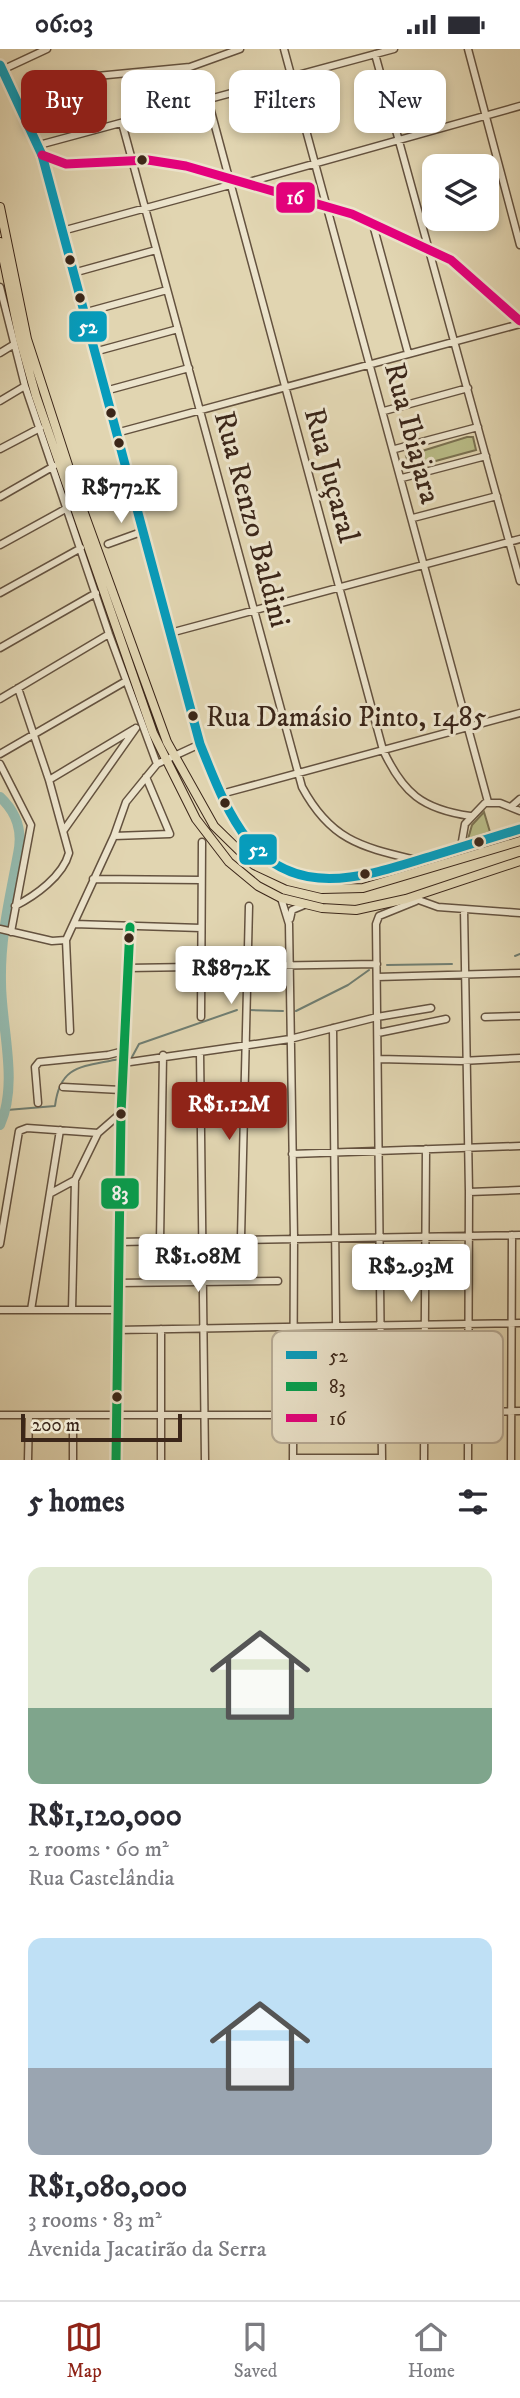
<!DOCTYPE html>
<html lang="en">
<head>
<meta charset="utf-8">
<style>
	body { margin:0; font-family:"IM FELL DW Pica",serif; background:#f2f2f3; color:#2b2b33; height:100vh; display:flex; flex-direction:column; font-size:26px; white-space:nowrap }
	* { box-sizing:border-box; margin:0 }
	p { font-size:23px; color:#7c7c81 }
	.icon { flex:none; width:38px; height:38px; fill:none; stroke:currentColor; stroke-width:2; stroke-linecap:round; stroke-linejoin:round }
	.map { position:relative; height:1411px; overflow:hidden }
	.panel { display:flex; flex-direction:column; background:#fff; flex:1 }
	.panel>* { flex:none }
	.top-card { position:absolute; left:21px; top:21px; width:480px; height:63px; display:flex; gap:14px }
	.controls { position:absolute; left:422px; top:105px; display:grid; gap:14px }
	.controls a { display:grid; place-items:center; width:77px; height:77px; border-radius:14px; background:#fff; box-shadow:0 4px 10px #0003; font-size:35px }
	.scale { position:absolute; left:21px; bottom:18px; width:161px; box-sizing:border-box; padding-left:7px; border:4px solid #3b2619; border-top:0; font-size:19px; line-height:24px; white-space:nowrap; color:#3b2619; -webkit-text-stroke:5px #ece4cc; paint-order:stroke }
	.price { position:absolute; translate:-50% -60px; padding:0 16px; border-radius:7px; background:#fff; color:#222; font-size:23px; line-height:46px; filter:drop-shadow(0 2px 4px #0008) }
	.price::after { content:''; position:absolute; left:50%; top:42px; width:21px; height:16px; margin-left:-10px; background:inherit; clip-path:polygon(0 0,100% 0,50% 100%) }
	.price.on { background:#8f2418; color:#fff }
	ul { padding:0; list-style:none }
	li { display:grid; align-content:center; gap:14px; height:371px; padding:0 28px }
	li span { display:grid; place-items:center; height:217px; border-radius:14px; color:#555 }
	li>.icon { margin-inline-start:auto }
	span .icon { width:126px; height:126px; fill:#fffc; stroke-width:1 }
	li b { font-size:30px }
	h2 { display:flex; justify-content:space-between; align-items:center; height:84px; padding:0 28px; font-size:30px }
	.tag { padding:0 24px; border-radius:14px; background:#fff; box-shadow:0 4px 10px #0003; font-size:24px; line-height:63px }
	.tag.on { background:#8f2418; color:#fff }
	.status { display:flex; justify-content:space-between; align-items:center; height:49px; padding:0 35px; background:#fff; direction:ltr }
	.status svg { height:19px; fill:currentColor }
	.tab-bar { display:flex; justify-content:space-around; align-items:center; height:98px; border-top:2px solid #e1e1e2; background:#fff; font-size:19px; color:#7c7c81 }
	.tab-bar a { display:grid; justify-items:center; gap:4px }
	.tab-bar .on { color:#8f2418 }
	.map>svg:first-child { display:block }
</style>
</head>
<body>
<div class="status"><b>06:03</b><svg viewBox="0 0 49 12"><path d="M0 12V9h3v3zM5 12V6h3v6zM10 12V3h3v9zM15 12V0h3v12zM26 1h20v11H26zM47 4h2v5h-2z"/></svg></div>
<div class="map">
<svg width="520" height="1411" viewBox="0 0 520 1411">
	<rect width="100%" height="100%" fill="#e1d5b1"/>
	<filter id="stains"><feTurbulence type="fractalNoise" baseFrequency=".00286" numOctaves="4"/><feColorMatrix values="0 0 0 0 .2 0 0 0 0 .09 0 0 0 0 .02 0 0 0 .5 -.17"/></filter>
	<radialGradient id="worn" r=".72"><stop offset=".6" stop-color="#630" stop-opacity="0"/><stop offset="1" stop-color="#630" stop-opacity=".3"/></radialGradient>
	<path fill="#b9bc87" stroke="#7a7150" stroke-width="2" d="M467,388h6l3,13 -66,18 -4,-12z
		M484,763l6,20 -22,7 4,-14z"/>
	<g fill="none" stroke-linecap="round" stroke-linejoin="round">
		<path stroke="#707e72" stroke-width="2" d="M515,907l5,-2
			M387,916l65,-1
			M249,961l34,1
			M296,962l52,-26 21,-15
			M132,1008l7,-13 98,-34
			M7,1061l48,-4c5,-42 28,-39 64,-47"/>
		<path stroke="#94b9ad" stroke-width="10" d="M0,748c17,16 23,34 18,57 -8,44 -18,82 -17,128 0,45 18,101 -1,143"/>
		<g stroke="#64523f" stroke-width="9">
			<path id="minor" d="M284,0l204,753
				M468,0l52,196
				M375,5l145,527
				M2,21l45,-21
				M70,35l27,-8 93,-9 50,-18
				M208,51l175,650c20,43 39,59 87,66
				M122,74l180,664c29,54 60,60 114,73
				M39,96l355,-96
				M42,106l158,589c13,32 26,68 48,96 51,62 121,35 184,16 30,-9 59,-18 88,-27
				M249,133l271,-76
				M372,172l36,132
				M62,182l168,-46
				M73,224l83,-23
				M0,238l25,99 84,248 48,130
				M83,264l84,-23
				M94,303l84,-23
				M0,304l13,-8
				M105,342l84,-23
				M0,352l25,-15
				M384,362l84,-23
				M116,384l404,-109
				M0,400l40,-21
				M395,400l83,-22
				M402,429l84,-22
				M0,448l54,-31
				M413,469l84,-22
				M108,495l36,-13
				M0,496l69,-38
				M0,544l81,-45
				M170,584l350,-94
				M0,599l96,-55
				M0,650l109,-65
				M0,705l126,-73
				M0,715l31,61 -20,107
				M49,731l85,-51
				M221,745l299,-81
				M512,757l8,-7
				M64,781l72,-102
				M114,787l56,-2 -24,-57
				M461,798l4,-23 20,-21h15l20,8
				M93,830l108,1
				M281,849l8,26 5,314 -1,222
				M416,850l22,8 82,6
				M15,857c20,-10 48,-30 54,-53l-20,-73 -31,-92
				M464,860l5,283 -1,268
				M290,870l2,-9 12,-5
				M74,875l127,4
				M0,880l52,12 14,-1 48,-104 12,-34 31,-38 43,-20
				M66,891l4,91
				M127,919l250,-4
				M377,928l143,-4
				M201,968l1,-175
				M485,968l35,-1
				M333,979l4,386
				M378,984l68,-14
				M200,1003l5,408
				M379,1010l82,2 59,-3
				M123,1014l167,-24 87,-22 54,-9
				M63,1038l58,3
				M38,1054l-3,-36 4,-5 69,-7 16,-4
				M292,1105l228,-8
				M469,1143l51,-2
				M51,1144l24,-13 23,-47 23,-20
				M241,1189l8,-332
				M160,1192l3,-186
				M118,1193l402,-7
				M0,1195l19,-113 8,-3 71,5
				M117,1234l161,-2
				M0,1261h117
				M31,1261l29,-180
				M72,1261l3,-130
				M161,1280v131
				M117,1281l403,-7
				M0,1366h293l227,-4
				M293,1409h89
				M28,1411l1,-45
				M73,1411v-45
				M116,1411l5,-347 9,-186
				M382,1411l-6,-536 3,-8 37,-15
				M424,1411l2,-311
				M511,1411l1,-225"/>
		</g>
		<g stroke="#3b2619" stroke-width="10">
			<path id="major" d="M0,16l42,90 24,9 82,-4 38,6 166,48 99,46 69,61
				M0,158l27,132 53,163 87,240 47,84 40,39 34,16 34,8 41,-1 157,-47
				M0,193l20,97 16,57 117,337 43,86 33,43 29,24 23,12 41,10 34,2 50,-11 114,-38"/>
		</g>
		<use href="#minor" stroke="#ece4cc" stroke-width="6"/>
		<use href="#major" stroke="#e1d5b1" stroke-width="8"/>
		<g stroke="#ece4cc" stroke-width="14">
			<path id="bus-1" d="M0,16l42,90 158,589c13,32 26,68 48,96 51,62 121,35 184,16 30,-9 59,-18 88,-27"/>
		</g>
		<g stroke="#ece4cc" stroke-width="14">
			<path id="bus-2" d="M116,1411l5,-347 9,-186"/>
		</g>
		<g stroke="#ece4cc" stroke-width="14">
			<path id="bus-3" d="M42,106l24,9 82,-4 38,6 166,48 99,46 69,61"/>
		</g>
		<use href="#bus-1" stroke="#069cbc" stroke-width="9"/>
		<use href="#bus-2" stroke="#03a04e" stroke-width="9"/>
		<use href="#bus-3" stroke="#e5007d" stroke-width="9"/>
	</g>
	<g fill="#3b2619" stroke="#ece4cc" stroke-width="2.5">
		<circle cx="142" cy="111" r="6"/>
		<circle cx="70" cy="211" r="6"/>
		<circle cx="80" cy="249" r="6"/>
		<circle cx="111" cy="364" r="6"/>
		<circle cx="119" cy="394" r="6"/>
		<circle cx="193" cy="667" r="6"/>
		<circle cx="225" cy="754" r="6"/>
		<circle cx="479" cy="793" r="6"/>
		<circle cx="365" cy="825" r="6"/>
		<circle cx="129" cy="889" r="6"/>
		<circle cx="121" cy="1065" r="6"/>
		<circle cx="117" cy="1348" r="6"/>
	</g>
	<g text-anchor="middle" stroke-width="6" stroke-linejoin="round" paint-order="stroke">
		<g font-size="28" fill="#3b2619" stroke="#ece4cc" text-anchor="start">
			<text x="206" y="677">Rua Damásio Pinto, 1485</text>
		</g>
		<g font-size="30" fill="#3b2619" stroke="#ece4cc">
			<text transform="translate(413 384) rotate(75)" y="10">Rua Ibiajara</text>
			<text transform="translate(332 426) rotate(75)" y="10">Rua Juçaral</text>
			<text transform="translate(253 470) rotate(75)" y="10">Rua Renzo Baldini</text>
		</g>
	</g>
	<rect x="272" y="1282" width="231" height="112" rx="10" fill="#ece4cc" stroke="#b7ab96" stroke-width="2"/>
	<rect x="286" y="1302" width="31" height="8" fill="#069cbc"/>
	<rect x="286" y="1333" width="31" height="9" fill="#03a04e"/>
	<rect x="286" y="1365" width="31" height="8" fill="#e5007d"/>
	<g font-size="19" fill="#3b2619">
		<text x="329" y="1313">52</text>
		<text x="329" y="1344">83</text>
		<text x="329" y="1376">16</text>
	</g>
	<g stroke="#ece4cc" stroke-width="2.5">
		<rect x="275" y="132" width="41" height="33" rx="7" fill="#e5007d"/>
		<rect x="68" y="261" width="40" height="33" rx="7" fill="#069cbc"/>
		<rect x="238" y="784" width="40" height="33" rx="7" fill="#069cbc"/>
		<rect x="100" y="1128" width="40" height="33" rx="7" fill="#03a04e"/>
	</g>
	<g font-size="19" text-anchor="middle" font-weight="bold" fill="#fff">
		<text x="295" y="155">16</text>
		<text x="88" y="284">52</text>
		<text x="258" y="807">52</text>
		<text x="120" y="1151">83</text>
	</g>
	<rect width="100%" height="100%" filter="url(#stains)"/>
	<rect width="100%" height="100%" fill="url(#worn)"/>
</svg>
<div class="controls">
<a><svg class="icon" aria-label="layers" viewBox="0 0 24 24"><path d="M12 4l9 5-9 5-9-5zM3 14l9 5 9-5"/></svg></a>
</div>
<div class="scale">200 m</div>
<b class="price" style="left:121px;top:476px">R$772K</b>
<b class="price" style="left:231px;top:957px">R$872K</b>
<b class="price on" style="left:229px;top:1093px">R$1.12M</b>
<b class="price" style="left:198px;top:1245px">R$1.08M</b>
<b class="price" style="left:411px;top:1255px">R$2.93M</b>
<div class="top-card">
<a class="tag on">Buy</a>
<a class="tag">Rent</a>
<a class="tag">Filters</a>
<a class="tag">New</a>
</div>
</div>
<section class="panel">
<h2>5 homes<svg class="icon" aria-label="filters" viewBox="0 0 24 24"><path d="M4 7h16M4 17h16"/><circle cx="9" cy="7" r="2"/><circle cx="15" cy="17" r="2"/></svg></h2>
<ul>
<li><span style="background:linear-gradient(#dfe7d0 65%,#7fa58c 0)"><svg class="icon" aria-label="home" viewBox="0 0 24 24"><path d="M3 11l9-7 9 7M6 9v11h12V9"/></svg></span><div><b>R$1,120,000</b><p>2 rooms · 60 m²</p><p>Rua Castelândia</p></div></li>
<li><span style="background:linear-gradient(#bfe0f5 60%,#9aa5b1 0)"><svg class="icon" aria-label="home" viewBox="0 0 24 24"><path d="M3 11l9-7 9 7M6 9v11h12V9"/></svg></span><div><b>R$1,080,000</b><p>3 rooms · 83 m²</p><p>Avenida Jacatirão da Serra</p></div></li>
</ul>
</section>
<nav class="tab-bar">
<a class="on"><svg class="icon" aria-label="map" viewBox="0 0 24 24"><path d="M3 6l6-2 6 2 6-2v14l-6 2-6-2-6 2zM9 4v14M15 6v14"/></svg>Map</a>
<a><svg class="icon" aria-label="saved" viewBox="0 0 24 24"><path d="M7 4h10v16l-5-4-5 4z"/></svg>Saved</a>
<a><svg class="icon" aria-label="home" viewBox="0 0 24 24"><path d="M3 11l9-7 9 7M6 9v11h12V9"/></svg>Home</a>
</nav>
</body>
</html>
